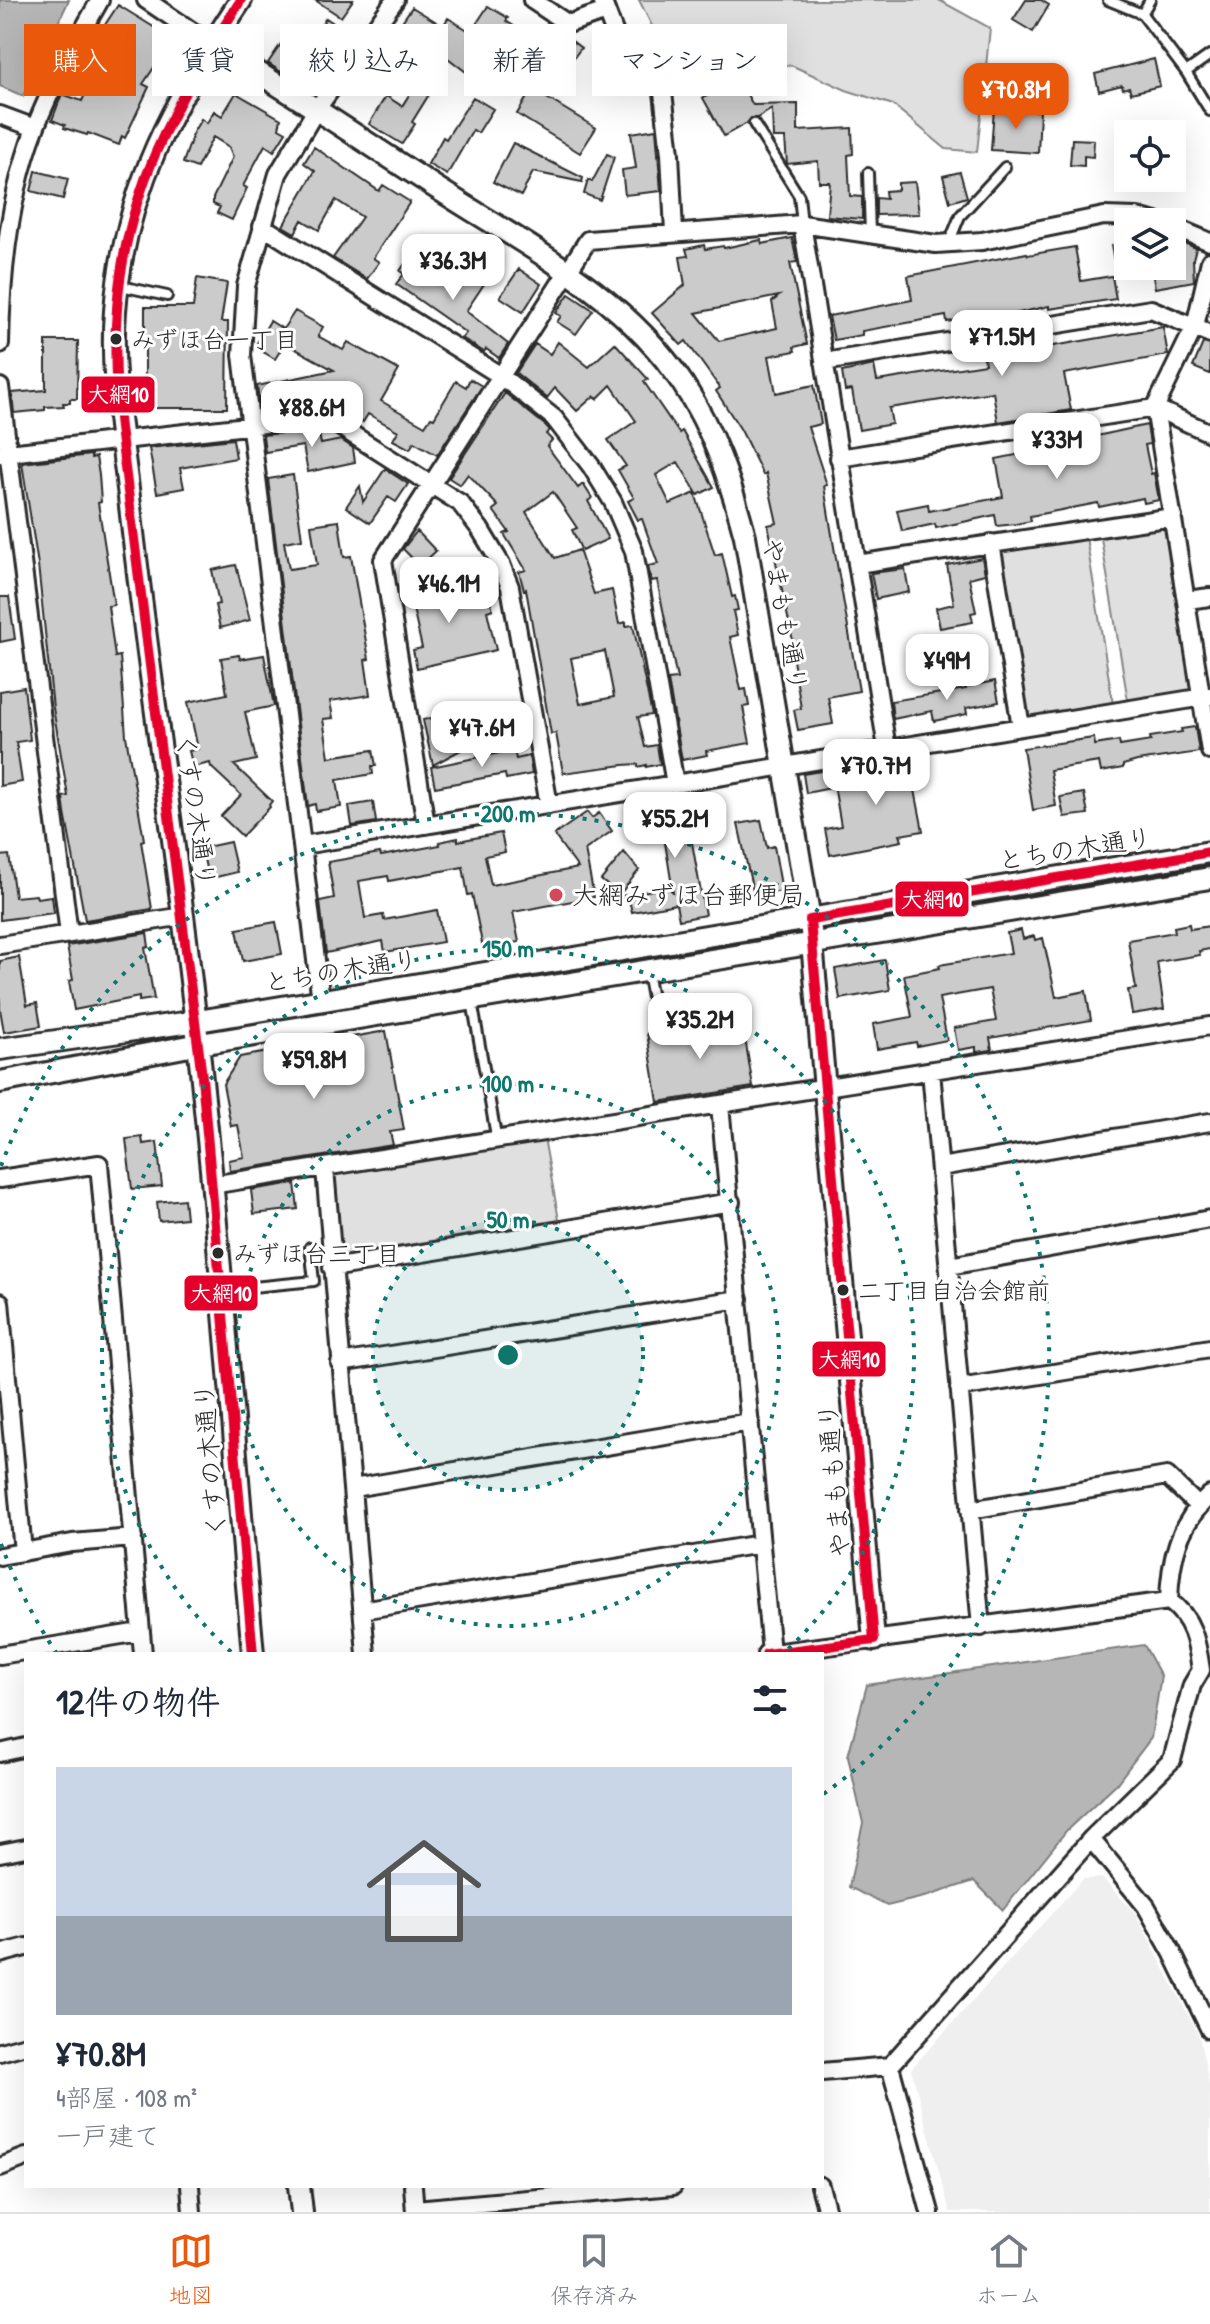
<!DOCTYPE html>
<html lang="ja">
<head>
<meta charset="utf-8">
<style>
	body { margin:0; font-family:"Patrick Hand","Klee One",sans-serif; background:#f6f6f7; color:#1f2937; height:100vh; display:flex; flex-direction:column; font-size:30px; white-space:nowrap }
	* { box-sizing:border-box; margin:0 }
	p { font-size:26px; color:#747a83 }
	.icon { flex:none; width:44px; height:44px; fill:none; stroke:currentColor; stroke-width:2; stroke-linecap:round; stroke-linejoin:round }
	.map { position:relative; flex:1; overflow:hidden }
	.sheet { position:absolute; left:24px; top:1652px; width:800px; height:536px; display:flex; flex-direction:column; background:#fff; border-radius:0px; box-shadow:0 8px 32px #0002 }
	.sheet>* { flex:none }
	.banner { position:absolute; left:24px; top:24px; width:800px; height:72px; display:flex; gap:16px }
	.buttons { position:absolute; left:1114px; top:120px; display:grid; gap:16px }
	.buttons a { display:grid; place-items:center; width:72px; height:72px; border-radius:0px; background:#fff; box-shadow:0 8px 32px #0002; font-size:40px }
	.price { position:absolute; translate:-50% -68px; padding:0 18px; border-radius:16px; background:#fff; color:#222; font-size:26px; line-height:52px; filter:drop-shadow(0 2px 4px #0008) }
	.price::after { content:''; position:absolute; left:50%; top:48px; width:24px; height:18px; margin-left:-12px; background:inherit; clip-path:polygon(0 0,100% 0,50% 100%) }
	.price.active { background:#ea580c; color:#fff }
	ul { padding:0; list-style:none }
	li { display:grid; align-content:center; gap:16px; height:424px; padding:0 32px }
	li+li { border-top:2px solid #e0e1e3 }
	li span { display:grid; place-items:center; height:248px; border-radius:0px; color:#555 }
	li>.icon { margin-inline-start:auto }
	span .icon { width:144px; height:144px; fill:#fffc; stroke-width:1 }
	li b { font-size:34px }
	h2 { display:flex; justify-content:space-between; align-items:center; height:96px; padding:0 32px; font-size:34px }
	.pill { padding:0 28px; border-radius:0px; background:#fff; box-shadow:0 8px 32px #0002; font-size:28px; line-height:72px }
	.pill.active { background:#ea580c; color:#fff }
	.dock { display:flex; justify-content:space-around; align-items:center; height:112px; border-top:2px solid #e0e1e3; background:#fff; font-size:22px; color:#747a83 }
	.dock a { display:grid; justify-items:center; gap:4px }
	.dock .active { color:#ea580c }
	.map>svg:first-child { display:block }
</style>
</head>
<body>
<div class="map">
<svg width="1210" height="2212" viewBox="0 0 1210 2212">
	<rect width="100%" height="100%" fill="#fff"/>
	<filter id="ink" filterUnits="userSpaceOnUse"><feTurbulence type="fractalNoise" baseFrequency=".0125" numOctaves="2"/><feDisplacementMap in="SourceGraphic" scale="16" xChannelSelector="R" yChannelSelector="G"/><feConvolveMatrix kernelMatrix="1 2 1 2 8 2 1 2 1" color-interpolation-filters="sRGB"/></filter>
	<g filter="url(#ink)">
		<path fill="#efefef" d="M1102,1878l34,36 63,122 11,51v125h-260l-39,-143 172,-190z"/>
		<path fill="#e0e0e0" stroke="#868686" stroke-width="2" d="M639,0h300l51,28 -13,124 -31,-3 -53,-44 -47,-15 -53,-24 -130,-18z
			M1165,527l27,163 -64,11 -27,-163z
			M1086,537l27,167 -86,14 -27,-167z
			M544,1138l15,82 -218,36 -7,-83z"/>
		<path fill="#b6b6b6" stroke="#7e7e7e" stroke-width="2" d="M0,0h69l-46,96 -23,-10z
			M1144,1645l17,31 -10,62 -34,45 -50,47 -64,80 -29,-29 -46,15 -41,10 -38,-19 14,-64 -15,-67 19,-71z"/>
		<path fill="#cbcbcb" stroke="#2b2b2b" stroke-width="2" fill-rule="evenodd" d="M315,0h38l-12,17z
			M1026,0h15l8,5 -16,27 -20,-12z
			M118,5l55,34 -30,45 6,3 -24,51 -3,-2 -3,9 -31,-12 -1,2 -23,-7 1,-3 -13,-5 10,-26 20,7 21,-47 -12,-8z
			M488,6l20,12 -2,3 39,25 -13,20 -41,-26 -21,35 -39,-30 -32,-19 13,-19 31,19 5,-8 23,14z
			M326,18l19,13 -38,52 -23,-15 -3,4 -13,-9 17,-25 19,13z
			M563,34l18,14 -18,24 -18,-14z
			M1154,59l6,27 -29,7 -2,-6 -6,2 -1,-4 -23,6 -4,-17z
			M419,79l14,9 -21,34 3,2 -13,20 -33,-20 17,-28 16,10z
			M738,79l15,26 45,-1v27l54,-3 1,26 -5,1 2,41 12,1v22l-35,-3 3,-34h-11l-1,-21 -31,3 -2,-26h-12l-1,-29 -15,9h-6l-4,5 -23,13 -21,-38z
			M532,89l64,39 -16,25 -63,-39z
			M236,93l45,26 -2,9 7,4 -12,19 -9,-6 -22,41 4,2 -15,32 -15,-7 3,-6 -7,-3v-6l20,-41 -4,-10 -16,-10 -16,31 -14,-5 9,-26 -1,-1 10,-17 6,4 7,-12 8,5z
			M473,97l20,12 -15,24 -5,-3 -26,45 -19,-11 15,-27 3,2z
			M994,108l46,3 -2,42 -47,-3z
			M656,129l5,62 -36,4 -3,-25 14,-2 -5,-35z
			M1072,139l22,1 -1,17 -9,-1v10l-14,-1z
			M513,143l70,35 -1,4 -49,-10 -12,24 -28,-14z
			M314,147l65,44 4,-6 27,17 -37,56 6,4 -12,17 -34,-21 29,-41 -26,-17 -17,30 -17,-10 -7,13 -12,-7 32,-55 -11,-8z
			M607,154l7,3 -14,43 -16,-6 4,-14 4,2z
			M36,171l32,8 -5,20 -32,-8z
			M960,172l7,25 -17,5 -7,-26z
			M915,182l4,32 -43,1v-17l10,1 -1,-8 13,-1v-7z
			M792,238l5,24 -7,1 17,81 -13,3 1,4 -26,5 7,37 38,-8 7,39 -13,3 19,58 -3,1 10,61 25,144 -31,6 5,27 -35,6 -4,-20 7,-2 -11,-66 3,-1 -25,-116 9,-2 -11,-50 -3,2 -22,-45 -25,-39 4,-3 -34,-47 -5,4 -29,-32 33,-28 -5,-28 8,-1 -2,-7 18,-4 1,4 18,-3 1,2 37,-8 1,4zM779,296l-7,6 5,26 -58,13 -23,-28z
			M1172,238l24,10 -3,11 1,22 -39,7 -4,-22h21z
			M1128,243v25l-12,2 -5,-24z
			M1075,247l6,34 31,-5 4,23 -67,10v-3l-61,14 -1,-5 -40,7 -1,-6 -84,15v4l-28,5 -5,-24 83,-16 -4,-24 119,-23 1,2z
			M408,259l46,29 16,-25 20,12 -24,36 42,33 -9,14 -13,-9 -2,3 -22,-14 4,-5 -70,-49 8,-10 -4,-3z
			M519,269l22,15 -18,28 -23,-15z
			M197,278l30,5 -6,39h7l-1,86h-82v-101h48z
			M569,294l24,16 -17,24 -19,-12 4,-6 -5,-3z
			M295,311l28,16 -5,9 25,14 5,-8 51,28 -18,31 44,25 6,-9 3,1 22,-37 10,6 4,-8 12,7 -45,69 -23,-13 -4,7 -17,-9 5,-9 -30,-17 -5,8 -53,-33 2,10 -25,5 1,5 -28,-1 -3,-22 77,-16 -49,-27 -10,16 -15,-9 2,-4 -5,-3 13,-22 13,8z
			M1163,327l5,28 -104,19 7,36 -73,12 -5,-30 -104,16 3,16 -33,6 -7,-40 -7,1 -3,-19 32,-7 3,16 108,-17 -1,-6z
			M46,341h32l-1,58h-7v4h-7l1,3 -19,1v3l-31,3 -2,-20 34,-3z
			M558,342l31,25 26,-24 33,36 -4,3 35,51 3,-2 32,56 -16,8 -20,-33 -22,13 14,29 25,-11 20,62 7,-2 10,44 3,-1 3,14 -5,1 5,24 -8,2 11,53 5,-1 3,17 -6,1 7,36 -44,8 1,4 -25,5 -14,-80 9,-1 -20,-99 -6,1 -3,-15 10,-2 -16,-45 -4,1 -10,-19 6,-3 -16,-28 8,-4 -18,-26 28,-19 -25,-36 -14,14 -3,-3 -17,15 -22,-23 -8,10 -31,-25 19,-29 15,10z
			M1203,343l7,2v29l-17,-7z
			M505,393l41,33 4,4 -4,4 6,6 -5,6 31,42 5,-4 9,14 -4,3 20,38 -26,12 -10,-21 5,-2 -24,-36 -27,20 29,46 24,-8 15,44 18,-4 7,34 7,-2v4l7,-1 19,90 -14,2 7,30 12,-2 3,19 -14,3v-2l-8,2v-3l-15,1 -60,8 -7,-40 -5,1 -25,-145 -2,1 -5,-18 7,-2 -22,-36 5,-2 -16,-22 5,-4 -30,-32 -8,11 -11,-7zM605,651l9,46 -34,7 -9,-46z
			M1147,425l3,19 -5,1 6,29 3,-1 5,27 -15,3 -1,-5 -44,9 -1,-4 -68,13 1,5 -15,3 -19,2 -2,-11 -59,13 -1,-4 -33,7 -5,-21 31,-6 1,7 74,-14 -7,-38 30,-6 -3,-13 26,-4 2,10z
			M318,429l3,15 20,-4 12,8 2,14 -47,10 -5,-26 -38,6 -2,-17z
			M233,439l3,19 -56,10 4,20 -27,5 -8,-45z
			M91,455v3l5,-1 3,18 2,27 -3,1 16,102 -6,1 7,51 5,-1 6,80 18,104 -3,1 11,68 -67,11 -20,-107 -2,-16 5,-1 -15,-88 -15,-143 -16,-102z
			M385,469l23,15 -12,18 -8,-5 -18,26 -24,-16 14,-21 3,16z
			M293,475l9,64 -18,3 5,27 28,-4 -6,-40 28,-4 5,36 7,-1 18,103 -4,1 5,35 -40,6 3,17 -10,1 6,38 44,-7 3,16h-4l1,8 -36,6 4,27 -25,4 -1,-7 -7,2 -40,-327z
			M417,531l19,20 -16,15 -17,-17z
			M982,558l3,16 -16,4 7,34 -5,1 2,9 -33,6 -4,-20 18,-4 -7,-39z
			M236,565l14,55 -30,8 -5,-23 4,-1 -7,-34z
			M905,569l4,23 -33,7 -5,-26z
			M438,576l8,31 41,-15 6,17 -6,2 9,39 -79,18 -4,-18 9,-2 -11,-48 -4,1 -3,-14z
			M0,597h9l6,42 -15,3z
			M239,655l1,4 24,-4 10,51 -29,6 11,48 -22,5 38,36 -3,4 1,2 -28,29 -21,-20 20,-21 -30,-28 -1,-4 -17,4 -4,-16 9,-2 -10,-47 39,-8 -6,-36z
			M995,681l4,21 -33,6 1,6 -33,7 -2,-10 -39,8 -2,-18 75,-12 -1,-2z
			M24,687l6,53 -14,2 6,40 -22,4v-95z
			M498,708l9,17 -74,40 -10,-45 40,-9 3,14z
			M1195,727l4,25 -62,9 -14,4v3l-22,4 -2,-10 -49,8 6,36 -23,4 -10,-62 71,-10 1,7 24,-4 1,5 31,-5 -1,-4 32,-5 -1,-3z
			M514,750l2,9 13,-3 3,18 -26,5 -1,-5 -70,13 -4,-20z
			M916,758l6,30 -7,2 8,41 -23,4 2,6 -72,14 -5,-26 16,-3 -8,-47 28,-5 -1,-6z
			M827,770l4,18 -25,5 -3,-19z
			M1084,793l4,21 -24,3 -4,-20z
			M697,794l3,16 -5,1 5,24 -9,2 14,78 -26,5 -3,-16 -44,8 -2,-8 -9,-8 47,-9 5,5 -10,-62 -25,5 25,-32z
			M373,802l3,20 -24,4 -3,-20z
			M587,812l5,6 7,-5 13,18 -27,19 9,47 -81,15 6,30 -36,6 -11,-54 -4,1 -5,-28 -74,14 -1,-5 -29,5 6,37 18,-3 1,5 53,-10 6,32 -58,10 -2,-11 -57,12 -6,-52 14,-3 -6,-36 52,-9 1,3 59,-11 -1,-3 19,-4v3l43,-8 4,19 -20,4 6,29 87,-17 -24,-33z
			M761,820l6,28 7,-2 8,45 -28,5 -16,-72z
			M230,842l7,30 -29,7 -6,-31z
			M624,852l15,18 -20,25 -18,-15z
			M9,855l6,42 21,-2 1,3 15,-2 2,17 -54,7v-64z
			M276,922l6,32 -39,7 -6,-32z
			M1189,924l1,5 20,-3v23l-11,2 1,4 -43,7 7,47 -32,5 -4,-24 8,-1 -8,-49 47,-8 -1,-5z
			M1021,930l2,9 11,-3 1,4 8,-2 13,59 30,-6 5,29 -101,18 2,12 -16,2v-5l-18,3 -4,-22 42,-7 -6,-32 -51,9 8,42 -30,6 -1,-4 -39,7 -4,-25 39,-7 -8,-42 36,-7 -1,-3 72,-12 -4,-20z
			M147,933l2,14 -4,1 9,51 -15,2v-4l-65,13 -5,-29 4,-1 -6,-34z
			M19,957l8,48 10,-2 4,23 -37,6 -4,-23v-48z
			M885,960l5,30 -50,9 -5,-30z
			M742,1020l11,67 -95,15 -11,-69z
			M386,1031l18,99 -14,2 3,13 -163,26 -1,-11 15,-3 -6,-32 -7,1 -8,-42 17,-27z
			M142,1137l1,7 14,-2 5,44 -30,3 -6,-50z
			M295,1183l3,26 -44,5 -3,-24z
			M184,1199l2,19 -27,3 -2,-19z"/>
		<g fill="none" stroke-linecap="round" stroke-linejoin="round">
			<g stroke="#2b2b2b" stroke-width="14">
				<path id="service" d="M1108,0l34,14 44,58 24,39
					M1142,14l8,-14
					M1186,72l24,-17
					M754,124l45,72 3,28
					M868,173l2,61
					M949,243l11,-27 45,-49
					M121,286l46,10
					M647,972l9,47
					M472,1001l25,140
					M222,1290l92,-9 -4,-34"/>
			</g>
			<g stroke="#2b2b2b" stroke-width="22">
				<path id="minor" d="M146,0l65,44
					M532,0l36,24 38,-13
					M602,0l21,55 28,16 11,12 8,71 4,78
					M0,115l35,13
					M802,224l85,524
					M262,226l239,150 53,42 37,48 22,36 21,49 41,233
					M1172,226l38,16
					M1210,261l-15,65 -40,82 55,343
					M0,344c1,-73 9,-149 36,-218 17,-44 41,-85 64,-126
					M824,362l327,-53 59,25
					M0,387l69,547
					M0,454l325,-37 135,86 20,26 21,35 9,23 39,218
					M839,458l316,-50 55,25
					M991,543l30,184
					M857,564l316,-47
					M1187,600l23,-3
					M426,825l-43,-265 205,-320 214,-16 134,20 46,-3 122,-25 33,1 19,5
					M303,845l907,-149
					M0,945l184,-29
					M321,1001l-79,-646 4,-69 32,-112 38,-64 79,-110
					M931,1071l50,556
					M720,1105l51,548
					M940,1167l270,-45
					M325,1169l41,485
					M0,1179l99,-15 44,490
					M211,1185l999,-159
					M949,1266l261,-47
					M332,1268l399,-66
					M0,1302l23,250
					M340,1363l399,-64
					M959,1388l251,-40
					M353,1488l397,-66
					M970,1510l197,-34 31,30
					M0,1556l72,-13 61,-5
					M1169,1601c1,-41 9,-77 41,-106
					M362,1610l398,-66
					M766,1654l403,-53c24,17 28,41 32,69l-9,15 -20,75 -81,79 -201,227
					M0,1655l140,-23
					M0,1753l26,-6
					M1091,1839l55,67 26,46 38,78
					M0,1853l26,-5
					M0,1954l26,-7
					M0,2052l26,-7
					M890,2066l40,146
					M822,2072l68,-6
					M0,2167l26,-10
					M190,2186l2,26
					M413,2186l2,26
					M820,2186l7,26
					M415,2209l258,-23"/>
			</g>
			<g stroke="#2b2b2b" stroke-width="26">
				<path id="tertiary" d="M241,0c-66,99 -117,189 -126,311 -5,62 7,125 14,186 14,129 33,258 50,388 34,255 51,512 74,769
					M211,44c75,44 148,94 221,141 88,57 193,110 251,199 31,47 48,99 62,152l65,384 64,720
					M0,1049l198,-28 1012,-169
					M0,1082l200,-38 1010,-166
					M299,2186l3,26"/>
			</g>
			<use href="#service" stroke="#fff" stroke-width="8"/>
			<use href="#minor" stroke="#fff" stroke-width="16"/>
			<use href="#tertiary" stroke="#fff" stroke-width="20"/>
			<g stroke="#fff" stroke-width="16">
				<path id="bus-1" d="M241,0c-95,146 -141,250 -121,428l82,649 51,577
					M874,1640l-64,-720 400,-68
					M766,1654l108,-14"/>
			</g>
			<use href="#bus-1" stroke="#e4002b" stroke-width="10"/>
		</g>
	</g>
	<circle cx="508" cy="1355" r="135" fill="#0f766e" fill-opacity=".12"/>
	<g fill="none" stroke="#0f766e" stroke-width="4" stroke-dasharray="4 8">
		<circle cx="508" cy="1355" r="135"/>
		<circle cx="508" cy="1355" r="271"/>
		<path d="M231 1652A406 406 0 1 1 785 1652"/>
		<path d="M57 1654A541 541 0 0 1 1 1544M1 1166A541 541 0 1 1 822 1795"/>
	</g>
	<g fill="#2b2b2b" stroke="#fff" stroke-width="3">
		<circle cx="116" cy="339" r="7"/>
		<circle cx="218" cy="1253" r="7"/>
		<circle cx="843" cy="1290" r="7"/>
	</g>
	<circle fill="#d1495b" stroke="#fff" stroke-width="3" cx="556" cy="895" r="8"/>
	<g text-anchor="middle" stroke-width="6" stroke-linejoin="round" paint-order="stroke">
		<g font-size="24" fill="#2b2b2b" stroke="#fff" text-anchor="start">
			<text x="131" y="348">みずほ台一丁目</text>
			<text x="233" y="1262">みずほ台三丁目</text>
			<text x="858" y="1299">二丁目自治会館前</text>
		</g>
		<g font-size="26" fill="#2b2b2b" stroke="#fff">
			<text transform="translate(785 615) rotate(80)" y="9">やまもも通り</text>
			<text transform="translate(196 810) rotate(82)" y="9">くすの木通り</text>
			<text transform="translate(1075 849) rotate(-9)" y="9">とちの木通り</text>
			<text transform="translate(341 971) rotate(-9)" y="9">とちの木通り</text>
			<text transform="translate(210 1460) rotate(-95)" y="9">くすの木通り</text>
			<text transform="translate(834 1480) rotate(-95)" y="9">やまもも通り</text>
		</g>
		<g font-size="26" fill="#2b2b2b" stroke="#fff" text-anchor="start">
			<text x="572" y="904">大網みずほ台郵便局</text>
		</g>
	</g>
	<circle cx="508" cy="1355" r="12" fill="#0f766e" stroke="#fff" stroke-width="4"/>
	<g font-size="24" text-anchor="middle" font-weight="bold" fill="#0f766e" stroke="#fff" stroke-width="6" stroke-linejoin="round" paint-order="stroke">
		<text x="508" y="822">200 m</text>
		<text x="508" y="957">150 m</text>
		<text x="508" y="1092">100 m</text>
		<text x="508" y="1228">50 m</text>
	</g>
	<g stroke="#fff" stroke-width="3">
		<rect x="80" y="375" width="76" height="39" rx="8" fill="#e4002b"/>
		<rect x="894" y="880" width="76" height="38" rx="8" fill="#e4002b"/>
		<rect x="183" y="1274" width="76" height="38" rx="8" fill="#e4002b"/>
		<rect x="811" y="1340" width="76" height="38" rx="8" fill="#e4002b"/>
	</g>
	<g font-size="22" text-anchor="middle" font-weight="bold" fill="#fff">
		<text x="118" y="402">大網10</text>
		<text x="932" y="907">大網10</text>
		<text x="221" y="1301">大網10</text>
		<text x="849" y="1367">大網10</text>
	</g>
</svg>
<div class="buttons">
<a><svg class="icon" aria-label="locate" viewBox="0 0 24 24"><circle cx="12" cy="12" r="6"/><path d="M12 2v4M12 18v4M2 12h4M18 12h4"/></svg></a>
<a><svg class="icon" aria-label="layers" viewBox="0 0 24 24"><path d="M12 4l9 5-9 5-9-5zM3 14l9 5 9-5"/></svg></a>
</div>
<b class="price active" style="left:1016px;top:131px">¥70.8M</b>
<b class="price" style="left:453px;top:302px">¥36.3M</b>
<b class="price" style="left:1002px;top:378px">¥71.5M</b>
<b class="price" style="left:312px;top:449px">¥88.6M</b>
<b class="price" style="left:1057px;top:481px">¥33M</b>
<b class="price" style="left:449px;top:625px">¥46.1M</b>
<b class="price" style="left:947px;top:702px">¥49M</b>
<b class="price" style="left:482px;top:769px">¥47.6M</b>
<b class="price" style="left:876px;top:807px">¥70.7M</b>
<b class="price" style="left:675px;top:860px">¥55.2M</b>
<b class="price" style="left:700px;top:1061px">¥35.2M</b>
<b class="price" style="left:314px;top:1101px">¥59.8M</b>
<div class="banner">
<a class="pill active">購入</a>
<a class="pill">賃貸</a>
<a class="pill">絞り込み</a>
<a class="pill">新着</a>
<a class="pill">マンション</a>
</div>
<section class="sheet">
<h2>12件の物件<svg class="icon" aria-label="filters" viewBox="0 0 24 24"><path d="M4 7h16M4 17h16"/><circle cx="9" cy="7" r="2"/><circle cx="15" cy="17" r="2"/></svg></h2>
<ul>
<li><span style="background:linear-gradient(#c9d6e8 60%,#9aa5b1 0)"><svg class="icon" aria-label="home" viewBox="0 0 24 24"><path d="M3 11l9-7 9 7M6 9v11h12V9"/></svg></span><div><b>¥70.8M</b><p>4部屋 · 108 m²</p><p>一戸建て</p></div></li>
</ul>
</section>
</div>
<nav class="dock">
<a class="active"><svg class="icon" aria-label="map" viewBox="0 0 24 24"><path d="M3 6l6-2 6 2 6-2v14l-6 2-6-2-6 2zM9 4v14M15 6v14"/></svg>地図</a>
<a><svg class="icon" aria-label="saved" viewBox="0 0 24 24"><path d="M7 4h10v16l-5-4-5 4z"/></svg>保存済み</a>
<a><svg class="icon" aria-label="home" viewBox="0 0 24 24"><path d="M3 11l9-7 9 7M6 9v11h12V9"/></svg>ホーム</a>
</nav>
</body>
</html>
